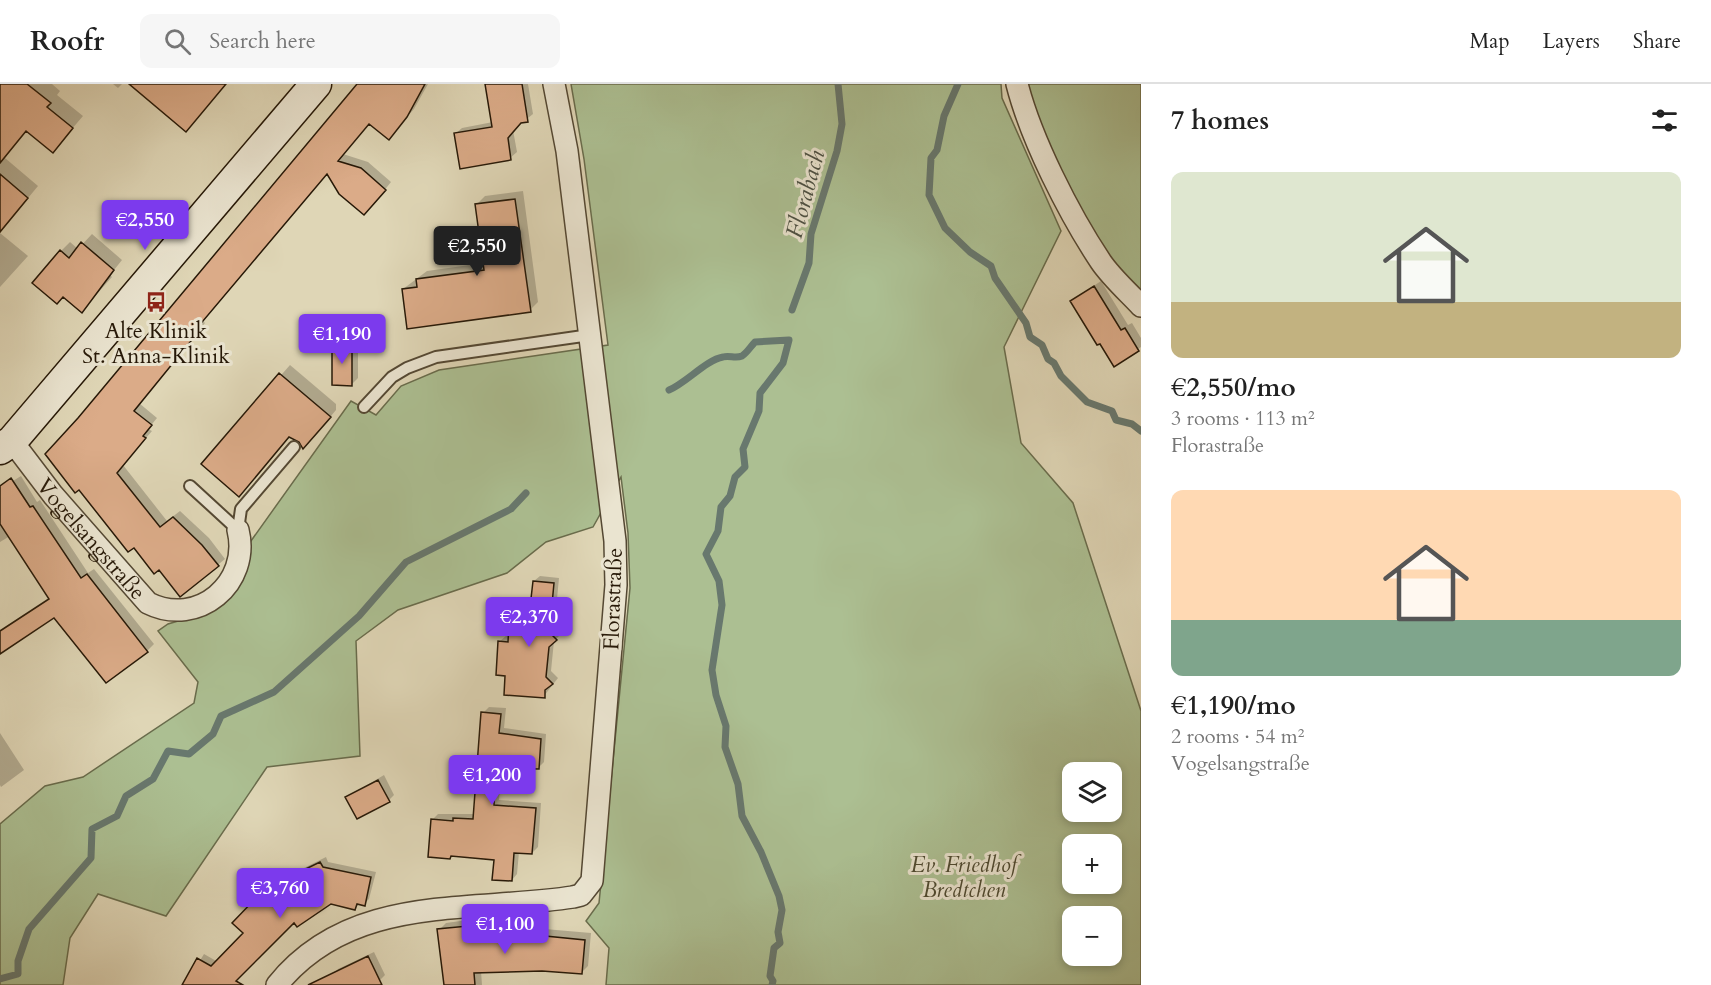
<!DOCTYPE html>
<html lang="en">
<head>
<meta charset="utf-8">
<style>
	body { margin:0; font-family:Cardo,serif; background:#f6f6f6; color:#222; height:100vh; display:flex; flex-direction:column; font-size:22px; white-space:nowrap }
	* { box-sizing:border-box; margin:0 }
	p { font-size:20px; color:#767676 }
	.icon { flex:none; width:33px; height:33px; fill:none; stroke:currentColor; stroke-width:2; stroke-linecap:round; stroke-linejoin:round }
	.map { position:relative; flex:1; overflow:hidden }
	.drawer { display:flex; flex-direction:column; background:#fff; width:570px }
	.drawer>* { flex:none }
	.buttons { position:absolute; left:1062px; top:678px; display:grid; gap:12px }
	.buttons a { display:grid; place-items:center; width:60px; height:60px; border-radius:12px; background:#fff; box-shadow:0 3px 9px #0003; font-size:30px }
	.price { position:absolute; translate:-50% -51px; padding:0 14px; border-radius:6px; background:#7c3aed; color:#fff; font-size:20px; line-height:39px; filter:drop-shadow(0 2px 3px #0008) }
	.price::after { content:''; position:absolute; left:50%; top:36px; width:18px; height:14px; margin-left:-9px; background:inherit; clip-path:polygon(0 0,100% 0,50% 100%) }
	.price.selected { background:#222; color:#fff }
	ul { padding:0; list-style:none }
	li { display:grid; align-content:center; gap:12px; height:318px; padding:0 30px }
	li span { display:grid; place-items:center; height:186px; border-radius:12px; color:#555 }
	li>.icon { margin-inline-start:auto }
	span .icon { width:108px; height:108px; fill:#fffc; stroke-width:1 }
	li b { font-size:26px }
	h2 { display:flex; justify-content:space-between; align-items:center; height:72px; padding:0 30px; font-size:26px }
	header { display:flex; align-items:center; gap:36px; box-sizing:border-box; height:84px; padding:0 30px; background:#fff; border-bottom:2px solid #e0e0e0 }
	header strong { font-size:28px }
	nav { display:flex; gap:33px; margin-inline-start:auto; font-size:21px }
	.search { width:420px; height:54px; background:#f6f6f6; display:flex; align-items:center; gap:15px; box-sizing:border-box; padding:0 21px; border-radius:12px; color:#767676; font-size:22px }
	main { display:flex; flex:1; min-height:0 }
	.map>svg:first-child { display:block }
</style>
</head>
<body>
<header>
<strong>Roofr</strong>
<div class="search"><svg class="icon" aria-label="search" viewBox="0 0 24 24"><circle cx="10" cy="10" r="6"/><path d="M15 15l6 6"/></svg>Search here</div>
<nav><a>Map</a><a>Layers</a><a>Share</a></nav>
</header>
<main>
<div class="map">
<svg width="1141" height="901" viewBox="0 0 1141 901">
	<rect width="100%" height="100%" fill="#dfd6b6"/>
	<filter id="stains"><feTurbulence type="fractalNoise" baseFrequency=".00333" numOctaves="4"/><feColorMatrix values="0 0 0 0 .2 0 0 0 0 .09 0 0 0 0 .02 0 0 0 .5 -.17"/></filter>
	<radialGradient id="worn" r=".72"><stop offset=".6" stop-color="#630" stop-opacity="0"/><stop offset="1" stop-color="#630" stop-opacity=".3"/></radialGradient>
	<path fill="#acbf92" stroke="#696c4c" stroke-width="1.5" fill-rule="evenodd" d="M571,0h430l1,14 59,133 -57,116 17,96 52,60 68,208v274h-535l3,-37 -23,-27 13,-18 31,-315 -2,-55 -7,-56 -28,50 -47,15 -39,31 -109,37 -42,31 4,115 -93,11 -101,149 -68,-22 -28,44 -7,47h-63v-161l45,-38 38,-9 111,-74 4,-21 -40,-51 10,-7 30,-9 153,-214 25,14 25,-29 38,-16 169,-25 -24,-186zM1072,688h40v40h-40zM1072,760h40v40h-40zM1072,832h40v40h-40z
		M1025,0h116v209c-57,-58 -87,-134 -116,-209z"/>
	<path fill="#0003" d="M0,0h52l8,7 -3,4 26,21 -30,35 -25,-21 -23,28 33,28 -38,46z
		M113,0h9l-4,4z
		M358,0h70l-14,25 -25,29 -19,-16 -27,32 25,8 23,20 -20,25 -43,-35 -125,149 2,2 -66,80 18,15 -9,11 4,2 -29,34 44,56 13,-10 29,27 16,21 -44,36 -101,-176z
		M487,0h41l5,30 -20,16 4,22 -7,6 -55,-24 7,-6 31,-6z
		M523,107l15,111 -8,8 -127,-21 24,-18 57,-8 -8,-58 9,-9z
		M0,149l28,23 -28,31z
		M92,150l30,26 -12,15 2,2 -30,34 -21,-60 9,-9 8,7z
		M1101,197l27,44 4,-2 9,15v9l-26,18 -44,-64z
		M358,255v39l-6,6 -18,-38 6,-6z
		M290,281l46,39v6l-23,28 -13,3 -10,-5 -42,49 -45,-21z
		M21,392l16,26 3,-2 48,73 6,-4 60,75 -7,7 -93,-35 -54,36v-22l50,-33 -40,-61 -10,6v-53z
		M540,492l19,2 -4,42v7l6,7 -7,7 -3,30 7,7 -14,18 -37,-22 -7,-33 6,-5h4l1,-12 5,-6 14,1 4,-38z
		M489,623l17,1 -2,20 42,6 -2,28 -6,6 -37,-1 -2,33 42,3 -3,44 -6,6 -13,-1 -2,22 -5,6 -16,-22 -43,-3 -3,3 -18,-38 6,-6h37l8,-101z
		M0,649l24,37 -23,17 -1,-2z
		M384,691l10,20 -5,5 -42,-3z
		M326,773l2,5 48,10 -7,27 -5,5 -4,-1 -5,6 -24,-6 -37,17 -53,54 -6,11h-50l19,-31 14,8 27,-29 -11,-10 29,-30 1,2 28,-21z
		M475,835l1,10 57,-1 58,5 -3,33 -7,7 -39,-4 -61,2 1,14h-37l-6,-55 7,-7z
		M374,868l11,23 -5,5 -11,5h-47l16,-16z"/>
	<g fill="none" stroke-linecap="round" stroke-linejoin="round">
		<path stroke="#68786e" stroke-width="7" d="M958,0l-14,32 -7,34 -6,8 -2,37 16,33 25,24 21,14 4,12 31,45 4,14 12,8 6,14 6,4 7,13 26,26 25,9 4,9 16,4 9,7
			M792,226l17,-47 2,-29 26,-83 5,-27 -4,-40
			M669,306c17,-7 37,-30 54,-33 7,-2 12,2 19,-1 5,-3 9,-10 13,-14l34,-2 -6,23 -23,30 -1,18 -16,38 2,18 -10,10 -5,19 -9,11 -3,24 -12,23 13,27 3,24 -10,65 4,25 10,31 -1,21 13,37 4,32 19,36 18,44 3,14 -4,22 2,11 -6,5 -4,28 3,5 -1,4
			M0,895l18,-5v-13l11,-32 62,-71 1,-29 25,-13 9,-20 27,-17 15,-28 21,3 24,-20 8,-18 53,-24 85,-76 47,-54 105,-53 15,-16"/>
	</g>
	<path fill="#dbab88" stroke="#261807" stroke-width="1.5" d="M0,0h27l24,19 -4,4 26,21 -20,25 -27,-22 -26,32z
		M129,0h97l-40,48z
		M357,0h68l-18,33 -18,23 -20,-16 -31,37 23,7 25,22 -22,25 -25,-21 -12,-20 -130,154 3,2 -66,81 18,14 -9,11 3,2 -29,35 43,54 13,-10 29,28 17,21 -39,31 -21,-27 -5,4 -20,-26 -6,4 -49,-62 -4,3 -30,-39 33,-36z
		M485,0h37l6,38 -7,1 -13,15 3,22 -51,9 -6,-36 38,-6z
		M0,90l28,24 -28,34z
		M515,115l16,113 -124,17 -5,-40 15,-2 -1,-8 68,-9 -9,-66z
		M81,158l33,28 -32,43 -19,-16 -6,7 -25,-21 28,-33 9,8z
		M1094,202l27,44 4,-2 14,23 -25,16 -14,-23 -3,1 -27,-44z
		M332,261h20v41l-20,-1z
		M279,289l52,44 -28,32 -4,-7 -10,-5 -50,60 -38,-33z
		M11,394l19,29 3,-1 48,72 6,-4 61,78 -42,31 -52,-65 -54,36v-23l49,-32 -49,-75v-38z
		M533,497l21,2 -4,43v7l7,7 -8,7 -3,30 7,7 -8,6v8l-41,-3 1,-19 -9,-1 2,-34 10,1 1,-19 19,2z
		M481,628l20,2 -2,19 42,6 -2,30 -43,-1 -2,37 42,3 -4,46 -18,-1 -2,28 -20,-1 2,-20 -43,-4 -1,3 -22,-2 3,-38 22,2v-3l20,1z
		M378,696l12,22 -33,17 -12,-22z
		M320,778l3,5 48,10 -6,29 -8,-2 -2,6 -24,-6 -34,23 -3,-4 -58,58 7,4h-61l15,-27 14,8 32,-33 -11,-10 25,-26 1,2 29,-18 -2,-2z
		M468,842l1,9 56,-1 60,6 -3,34 -40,-3 -68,2 1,12h-31l-7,-56z
		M368,872l14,29h-74z"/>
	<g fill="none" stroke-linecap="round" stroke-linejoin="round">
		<g stroke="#544833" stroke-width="14">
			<path id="lane" d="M364,323l28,-30 15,-9 29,-11 154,-22
				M190,402l48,44 3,-21 53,-62"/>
		</g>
		<g stroke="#544833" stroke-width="24">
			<g id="street">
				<path d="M1017,0c14,55 52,130 84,178 11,16 27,30 40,44"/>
				<path id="s1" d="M12,357l41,54 95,108c50,25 103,-20 90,-73"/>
				<path d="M277,901c74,-92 192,-72 296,-88l8,-2 11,-14 24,-296 -1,-44 -48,-390 -13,-67"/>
			</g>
		</g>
		<g stroke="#261807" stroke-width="33">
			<path id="secondary" d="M0,365l12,-8 304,-357"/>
		</g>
		<use href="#lane" stroke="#eae4d0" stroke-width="10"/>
		<use href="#street" stroke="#eae4d0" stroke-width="21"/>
		<use href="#secondary" stroke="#eae4d0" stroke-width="30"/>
	</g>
	<defs>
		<g id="bus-bare" transform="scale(1.62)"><path d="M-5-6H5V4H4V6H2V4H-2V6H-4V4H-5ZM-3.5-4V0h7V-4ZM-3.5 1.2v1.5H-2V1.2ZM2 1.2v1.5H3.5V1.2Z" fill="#8f2418" stroke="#eae4d0" stroke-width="2.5" paint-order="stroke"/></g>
	</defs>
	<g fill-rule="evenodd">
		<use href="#bus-bare" x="156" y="218"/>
	</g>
	<g text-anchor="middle" stroke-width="6" stroke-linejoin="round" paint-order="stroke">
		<g font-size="22" fill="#261807" stroke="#eae4d0">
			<text x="156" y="254">Alte Klinik<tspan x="156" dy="25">St. Anna-Klinik</tspan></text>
		</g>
		<g font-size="22" fill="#261807" stroke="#eae4d0">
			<text dy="8" stroke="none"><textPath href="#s1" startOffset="126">Vogelsangstraße</textPath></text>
			<text transform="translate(612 515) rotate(-88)" y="8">Florastraße</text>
		</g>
		<g font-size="22" font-style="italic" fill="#4e4a31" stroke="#eae4d0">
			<text x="964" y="788">Ev. Friedhof<tspan x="964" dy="25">Bredtchen</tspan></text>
		</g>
		<g font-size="24" font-style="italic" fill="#4c5043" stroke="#eae4d0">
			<text transform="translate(805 110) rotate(-75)" y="8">Florabach</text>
		</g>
	</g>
	<rect width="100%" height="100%" filter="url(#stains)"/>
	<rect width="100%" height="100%" fill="url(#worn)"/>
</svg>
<div class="buttons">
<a><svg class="icon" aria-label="layers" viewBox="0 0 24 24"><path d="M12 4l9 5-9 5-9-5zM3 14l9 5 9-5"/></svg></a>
<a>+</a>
<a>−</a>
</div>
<b class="price" style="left:145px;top:167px">€2,550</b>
<b class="price selected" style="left:477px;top:193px">€2,550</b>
<b class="price" style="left:342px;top:281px">€1,190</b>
<b class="price" style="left:529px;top:564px">€2,370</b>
<b class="price" style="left:492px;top:722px">€1,200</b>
<b class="price" style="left:280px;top:835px">€3,760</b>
<b class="price" style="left:505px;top:871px">€1,100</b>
</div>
<section class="drawer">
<h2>7 homes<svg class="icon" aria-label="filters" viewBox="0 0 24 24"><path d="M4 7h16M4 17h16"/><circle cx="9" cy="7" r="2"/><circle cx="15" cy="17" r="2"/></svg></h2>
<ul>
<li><span style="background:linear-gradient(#dfe7d0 70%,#c2b280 0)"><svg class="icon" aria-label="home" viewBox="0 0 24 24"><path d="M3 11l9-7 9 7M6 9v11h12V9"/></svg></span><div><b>€2,550/mo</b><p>3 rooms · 113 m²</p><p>Florastraße</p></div></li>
<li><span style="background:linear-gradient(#ffd9b3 70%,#7fa58c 0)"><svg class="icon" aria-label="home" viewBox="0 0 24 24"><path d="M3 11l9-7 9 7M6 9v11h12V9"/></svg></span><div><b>€1,190/mo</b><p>2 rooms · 54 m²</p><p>Vogelsangstraße</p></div></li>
</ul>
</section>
</main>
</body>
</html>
